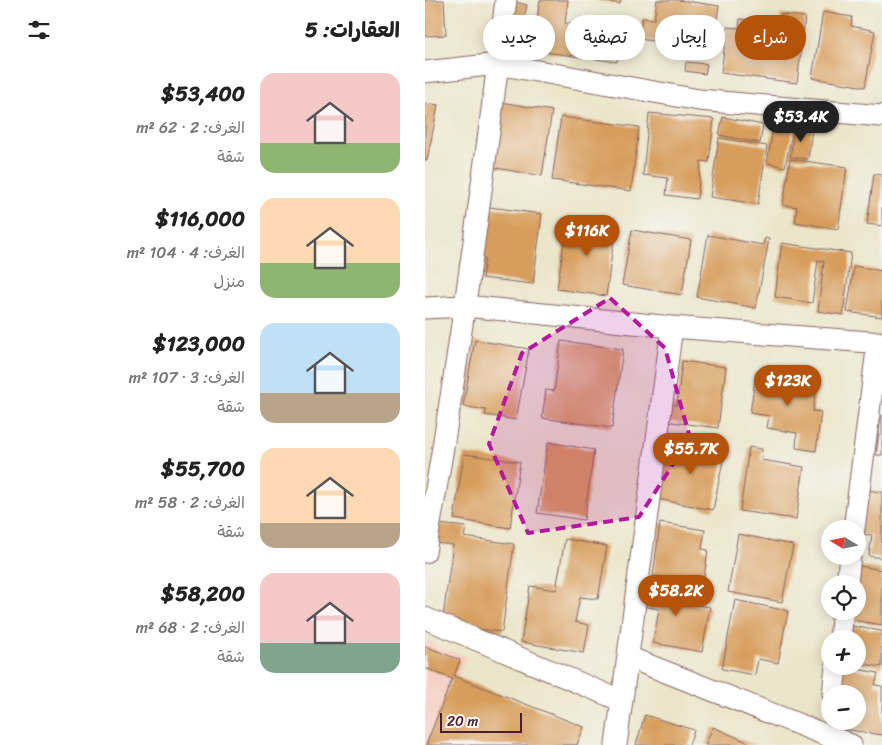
<!DOCTYPE html>
<html lang="ar">
<head>
<meta charset="utf-8">
<style>
	body { margin:0; font-family:Sriracha,"Playpen Sans Arabic",sans-serif; background:#f6f6f6; color:#222; direction:rtl; height:100vh; display:flex; flex-direction:column; font-size:19px; white-space:nowrap }
	* { box-sizing:border-box; margin:0 }
	p { font-size:16px; color:#767676 }
	.icon { flex:none; width:28px; height:28px; fill:none; stroke:currentColor; stroke-width:2; stroke-linecap:round; stroke-linejoin:round }
	.map { position:relative; flex:1; overflow:hidden; direction:ltr }
	.side { display:flex; flex-direction:column; background:#fff; width:425px }
	.side>* { flex:none }
	.hud { position:absolute; left:15px; top:15px; width:366px; height:45px; direction:rtl; display:flex; gap:10px }
	.needle { width:32px; rotate:280deg }
	.buttons { position:absolute; left:396px; top:520px; display:grid; gap:10px }
	.buttons a { display:grid; place-items:center; width:45px; height:45px; border-radius:50%; background:#fff; box-shadow:0 2px 12px #0003; font-size:25px }
	.scale { position:absolute; left:15px; bottom:12px; width:82px; box-sizing:border-box; padding-left:5px; border:2px solid #4a1f2b; border-top:0; font-size:14px; line-height:18px; white-space:nowrap; color:#4a1f2b; -webkit-text-stroke:4px #f6f6f2; paint-order:stroke }
	.price { position:absolute; translate:-50% -42px; padding:0 11px; border-radius:18px; background:#b45309; color:#fff; font-size:16px; line-height:32px; filter:drop-shadow(0 1px 2px #0008) }
	.price::after { content:''; position:absolute; left:50%; top:30px; width:15px; height:11px; margin-left:-8px; background:inherit; clip-path:polygon(0 0,100% 0,50% 100%) }
	.price.active { background:#222; color:#fff }
	ul { padding:0; list-style:none }
	li { display:flex; align-items:center; gap:15px; height:125px; padding:0 25px }
	li span { display:grid; place-items:center; flex:none; width:140px; height:100px; border-radius:15px; color:#555 }
	li>.icon { margin-inline-start:auto }
	span .icon { width:60px; height:60px; fill:#fffc; stroke-width:1 }
	li b { font-size:21px }
	h2 { display:flex; justify-content:space-between; align-items:center; height:60px; padding:0 25px; font-size:21px }
	.pill { padding:0 18px; border-radius:22px; background:#fff; box-shadow:0 2px 12px #0003; font-size:18px; line-height:45px }
	.pill.active { background:#b45309; color:#fff }
	main { display:flex; flex:1; min-height:0 }
	.map>svg:first-child { display:block }
</style>
</head>
<body>
<main>
<div class="map">
<svg width="457" height="745" viewBox="0 0 457 745">
	<rect width="100%" height="100%" fill="#f6f6f2"/>
	<filter id="ink" filterUnits="userSpaceOnUse"><feTurbulence type="fractalNoise" baseFrequency=".02" numOctaves="2"/><feDisplacementMap in="SourceGraphic" scale="10" xChannelSelector="R" yChannelSelector="G"/><feConvolveMatrix kernelMatrix="1 2 1 2 8 2 1 2 1" color-interpolation-filters="sRGB"/></filter>
	<filter id="wash" filterUnits="userSpaceOnUse"><feTurbulence type="fractalNoise" baseFrequency=".0096" numOctaves="4" result="noise"/><feDisplacementMap in="SourceGraphic" scale="20" xChannelSelector="R" yChannelSelector="G"/><feGaussianBlur stdDeviation="1.12" result="paint"/><feColorMatrix in="noise" values="0 0 0 0 0 0 0 0 0 0 0 0 0 0 0 0 0 1.4 0 .05"/><feComposite in="paint" operator="in"/></filter>
	<g filter="url(#wash)">
		<rect width="100%" height="100%" fill="#ebe5c9"/>
		<path fill="#f6d1c5" d="M0,640l41,17 -35,88h-6z"/>
		<g id="blocks">
			<path fill="#d79d5b" d="M0,0h19l2,35 -21,1z
				M115,0h28l-3,23 57,8 -5,31 -94,-13 4,-26 9,2z
				M171,0h25l-1,4z
				M232,0h22l40,6 -7,44 -73,-11 3,-21 12,1z
				M86,1l16,4 -8,38 -17,-3z
				M398,12l29,5 -1,9 24,5 -10,56 -53,-9z
				M356,14l24,3 -8,66 -76,-10 6,-46 12,1 1,-9 40,5z
				M261,62l21,2 -2,10 -20,-3z
				M71,101l56,10 -10,65 -57,-10z
				M0,103l13,2 -11,56 -2,-1z
				M224,113l65,6 -5,43 -8,-1 -4,38 -31,-4 2,-17 -25,-3z
				M136,117l78,10 -8,64 -79,-11z
				M298,117l40,8 -3,18 -41,-8z
				M349,125l19,4 -8,38 -18,-4z
				M370,127l17,2 -4,30 -18,-2z
				M294,138l48,8 -9,58 -48,-7z
				M365,159l57,8 -9,62 -43,-7 2,-15 -14,-2z
				M449,174l8,1v51l-15,-2z
				M57,206l60,8 -9,70 -51,-6 3,-19 -10,-1z
				M143,217l48,7 -10,72 -49,-7z
				M207,230l59,10 -9,55 -60,-10z
				M283,235l55,10 2,-7 4,1 -13,69 -59,-11z
				M357,243l69,10 -8,62 -25,-4 6,-50 -6,-1 -6,43 -37,-6z
				M429,266l28,5v46l-35,-5z
				M50,340l54,9 -13,71 -31,-5 1,-5 -23,-4z
				M136,341l62,8 -11,79 -70,-10 4,-28 8,1z
				M257,361l44,6 -8,61 -53,-7 2,-17 10,1z
				M331,372l61,9 -4,30 8,1 -5,39 -20,-3 1,-15 -30,-5 2,-12 -19,-3z
				M456,415h1v40h-6z
				M244,440l56,11 -12,59 -56,-11z
				M123,442l46,8 -10,70 -47,-7z
				M324,447l13,2 -1,11 43,7 -8,52 -56,-8z
				M39,454l56,8 -10,66 -56,-9z
				M441,490l16,2v66l-13,-2 3,-21 -12,-1z
				M235,523l45,7 -3,19 6,1 -5,33 -50,-7z
				M13,524l28,3 -2,10 50,7 -12,88 -60,-8 11,-79 -18,-2z
				M313,534l55,11 -11,57 -54,-10z
				M140,539l42,7 -9,53 -18,-2 -5,25 14,3 -5,28 -63,-11 9,-56 26,4z
				M429,565l28,5v55l-36,-6 1,-8h10v-27z
				M217,582l51,9 -3,13 20,3 -8,45 -49,-9 6,-34 -22,-4z
				M310,600l53,11 -10,52 -20,-4 -3,16 -33,-6z
				M420,625l37,6v36l-25,-4v-24h-14z
				M0,646l35,14 -6,16 130,51 -7,18h-151l26,-66 -27,-11z
				M416,666l37,7 -3,12 7,1v49l-52,-8 1,-6h26v-27h-21z
				M220,715l49,15 -5,15h-53z
				M288,727l41,18h-49z"/>
		</g>
	</g>
	<g filter="url(#ink)">
		<use href="#blocks" fill-opacity="0" stroke="#826462" stroke-width="1"/>
		<g fill="none" stroke-linecap="round" stroke-linejoin="round">
			<g stroke="#826462" stroke-width="23">
				<path id="street" d="M0,72l73,-8 201,36 183,16
					M0,308l40,-2 207,21 210,16
					M429,529l24,-187
					M0,552c33,-183 58,-368 81,-552
					M422,584l3,-28
					M0,618l197,83
					M415,639l3,-28
					M203,657l223,88
					M408,694l3,-28
					M191,745l56,-418"/>
			</g>
			<use href="#street" stroke="#fff" stroke-width="21"/>
		</g>
	</g>
	<path fill="#b5179e" fill-opacity="0.2" stroke="#b5179e" stroke-width="4" stroke-dasharray="10 6" stroke-linejoin="round" d="M185,298l55,50 25,90 -51,79 -111,16 -39,-89 33,-91z"/>
</svg>
<div class="buttons">
<a><svg class="needle" viewBox="-14 -14 28 28"><path d="M0-13l5 13h-10z" fill="#e53935"/><path d="M0 13l5-13h-10z" fill="#767676"/></svg></a>
<a><svg class="icon" aria-label="locate" viewBox="0 0 24 24"><circle cx="12" cy="12" r="6"/><path d="M12 2v4M12 18v4M2 12h4M18 12h4"/></svg></a>
<a>+</a>
<a>−</a>
</div>
<div class="scale">20 m</div>
<b class="price active" style="left:376px;top:143px">$53.4K</b>
<b class="price" style="left:162px;top:257px">$116K</b>
<b class="price" style="left:363px;top:407px">$123K</b>
<b class="price" style="left:266px;top:475px">$55.7K</b>
<b class="price" style="left:251px;top:617px">$58.2K</b>
<div class="hud">
<a class="pill active">شراء</a>
<a class="pill">إيجار</a>
<a class="pill">تصفية</a>
<a class="pill">جديد</a>
</div>
</div>
<section class="side">
<h2>العقارات: 5<svg class="icon" aria-label="filters" viewBox="0 0 24 24"><path d="M4 7h16M4 17h16"/><circle cx="9" cy="7" r="2"/><circle cx="15" cy="17" r="2"/></svg></h2>
<ul>
<li><span style="background:linear-gradient(#f6c9c9 70%,#8fb573 0)"><svg class="icon" aria-label="home" viewBox="0 0 24 24"><path d="M3 11l9-7 9 7M6 9v11h12V9"/></svg></span><div><b>$53,400</b><p>الغرف: 2 · 62 m²</p><p>شقة</p></div></li>
<li><span style="background:linear-gradient(#ffd9b3 65%,#8fb573 0)"><svg class="icon" aria-label="home" viewBox="0 0 24 24"><path d="M3 11l9-7 9 7M6 9v11h12V9"/></svg></span><div><b>$116,000</b><p>الغرف: 4 · 104 m²</p><p>منزل</p></div></li>
<li><span style="background:linear-gradient(#bfe0f5 70%,#b9a48a 0)"><svg class="icon" aria-label="home" viewBox="0 0 24 24"><path d="M3 11l9-7 9 7M6 9v11h12V9"/></svg></span><div><b>$123,000</b><p>الغرف: 3 · 107 m²</p><p>شقة</p></div></li>
<li><span style="background:linear-gradient(#ffd9b3 75%,#b9a48a 0)"><svg class="icon" aria-label="home" viewBox="0 0 24 24"><path d="M3 11l9-7 9 7M6 9v11h12V9"/></svg></span><div><b>$55,700</b><p>الغرف: 2 · 58 m²</p><p>شقة</p></div></li>
<li><span style="background:linear-gradient(#f6c9c9 70%,#7fa58c 0)"><svg class="icon" aria-label="home" viewBox="0 0 24 24"><path d="M3 11l9-7 9 7M6 9v11h12V9"/></svg></span><div><b>$58,200</b><p>الغرف: 2 · 68 m²</p><p>شقة</p></div></li>
</ul>
</section>
</main>
</body>
</html>
